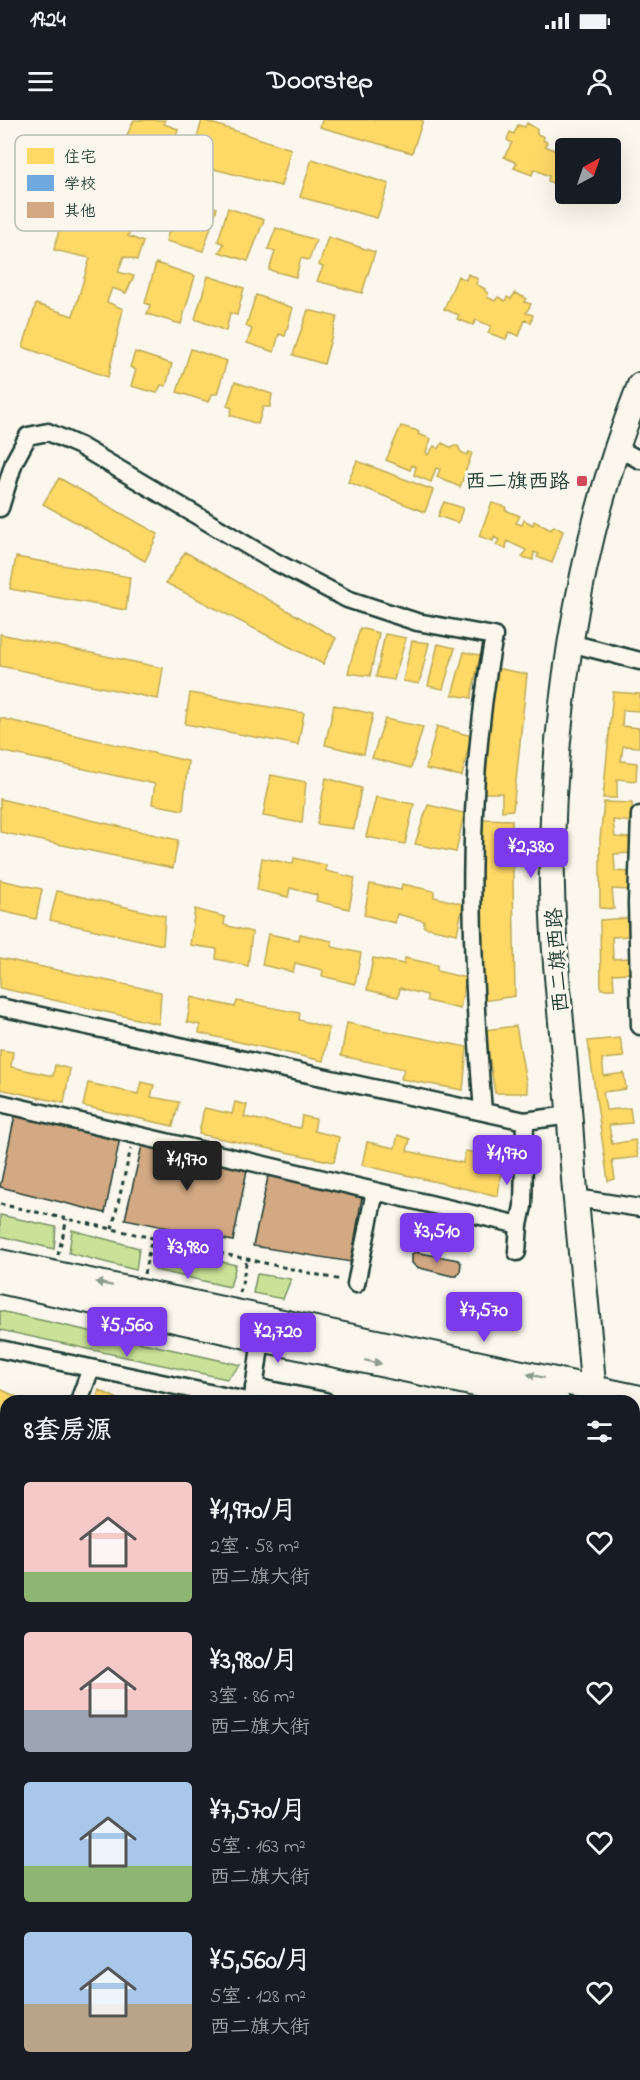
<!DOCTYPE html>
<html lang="zh">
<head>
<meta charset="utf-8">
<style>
	body { margin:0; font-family:"Indie Flower","LXGW WenKai TC",sans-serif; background:#242831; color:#f1f3f6; height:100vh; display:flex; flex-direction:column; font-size:22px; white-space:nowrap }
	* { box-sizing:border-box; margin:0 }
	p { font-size:20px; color:#9ea1a6 }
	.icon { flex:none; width:33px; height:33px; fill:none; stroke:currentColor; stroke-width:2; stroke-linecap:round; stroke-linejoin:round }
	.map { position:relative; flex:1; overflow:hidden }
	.details { position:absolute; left:0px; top:1275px; width:640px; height:686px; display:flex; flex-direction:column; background:#171b24; border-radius:18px 18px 0 0; box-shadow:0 6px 24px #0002 }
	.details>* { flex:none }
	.needle { width:39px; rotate:40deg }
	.tools { position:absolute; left:555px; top:18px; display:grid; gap:12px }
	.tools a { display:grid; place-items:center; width:66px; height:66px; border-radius:6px; background:#171b24; box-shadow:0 6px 24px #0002; font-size:30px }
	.price { position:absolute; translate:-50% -51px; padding:0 14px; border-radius:6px; background:#7c3aed; color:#fff; font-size:20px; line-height:39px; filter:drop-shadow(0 2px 3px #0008) }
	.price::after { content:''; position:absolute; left:50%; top:36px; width:18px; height:14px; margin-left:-9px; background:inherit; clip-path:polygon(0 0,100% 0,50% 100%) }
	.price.selected { background:#222; color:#fff }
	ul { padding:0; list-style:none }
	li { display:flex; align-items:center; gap:18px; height:150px; padding:0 24px }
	li span { display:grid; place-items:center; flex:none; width:168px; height:120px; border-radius:6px; color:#555 }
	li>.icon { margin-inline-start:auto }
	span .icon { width:72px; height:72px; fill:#fffc; stroke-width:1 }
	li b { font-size:26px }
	h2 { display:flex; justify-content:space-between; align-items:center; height:72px; padding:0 24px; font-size:26px }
	.status { display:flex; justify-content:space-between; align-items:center; height:42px; padding:0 30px; background:#171b24; direction:ltr }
	.status svg { height:16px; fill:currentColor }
	header { display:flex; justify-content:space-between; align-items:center; height:78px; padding:0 24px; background:#171b24; font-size:27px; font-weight:800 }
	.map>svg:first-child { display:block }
</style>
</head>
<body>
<div class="status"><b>19:24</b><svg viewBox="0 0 49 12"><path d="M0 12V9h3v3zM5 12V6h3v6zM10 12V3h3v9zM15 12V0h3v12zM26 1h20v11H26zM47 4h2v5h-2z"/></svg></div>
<header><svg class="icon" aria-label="menu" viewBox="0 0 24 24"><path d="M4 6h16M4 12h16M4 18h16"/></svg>Doorstep<svg class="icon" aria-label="person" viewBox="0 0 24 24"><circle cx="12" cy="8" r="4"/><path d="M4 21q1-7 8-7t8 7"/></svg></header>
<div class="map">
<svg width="640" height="1960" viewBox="0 0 640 1960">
	<rect width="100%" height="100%" fill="#fbf7ec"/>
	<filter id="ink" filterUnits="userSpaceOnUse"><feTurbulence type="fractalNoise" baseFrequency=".0167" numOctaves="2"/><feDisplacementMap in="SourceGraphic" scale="12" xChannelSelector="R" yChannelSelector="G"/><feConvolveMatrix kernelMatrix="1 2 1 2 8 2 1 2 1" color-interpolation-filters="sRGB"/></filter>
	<g filter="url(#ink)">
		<path fill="#efe0cc" d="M640,1371v208h-5l-1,-204z
			M0,1566l6,1v178l-6,37z
			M6,1780v43h-6v-8z"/>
		<path fill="#cae297" stroke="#749066" stroke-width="1.5" d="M0,1095l56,12 -2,22 -54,-13z
			M72,1110l67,18 -3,22 -67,-17z
			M159,1128l77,17 -6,22 -75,-17z
			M257,1154l34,5 -8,20 -30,-6z
			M0,1191l241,54 -14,14 -227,-49z
			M0,1383l6,1v168l-6,-1z
			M0,1611l6,1v99l-6,38z"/>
		<path fill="#ffd966" stroke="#bcaa57" stroke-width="1.5" d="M134,0h31l-1,4 14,5 -5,22 -17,-7 -7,26 16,6 -5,20 -16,-7 -4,16 14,5 -4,19 -16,-5 -6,12 15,6 -6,18 -13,-4 -6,16 16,4 -8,17 -14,-5 -5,14 16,7 -15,68 -85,-30 13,-43 37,12 17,-58 -36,-8 9,-35 42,12 6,-36 11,-34 11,3 2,-12 -12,-4z
			M202,0l89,29 -10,37 -91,-23z
			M322,0h101l-11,33 -92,-26z
			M527,3l10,6v5l7,3 -1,3 4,2 -2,4 9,4 3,-4 6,3 3,-3 5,2 3,-6 11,4 -2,2h-17l-2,40 -16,-7 1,-5 -15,-7 -2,6 -18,-7 3,-5 -13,-6 8,-14 -5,-3 3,-8 4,2 4,-9 7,2z
			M312,39l77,25 -12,34 -77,-21z
			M179,75l38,13 -14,43 -37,-10z
			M228,88l36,12 -16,41 -29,-9 5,-8 -6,-3z
			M276,108l40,12 -7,20 -8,-2 -5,19 -27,-7 6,-18 -7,-3z
			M328,117l47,15 -13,41 -45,-12 6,-14 -4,-2z
			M156,143l39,13 -14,48 -34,-10 3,-9 -5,-2z
			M468,154l10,5 -2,5 9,5v2l3,2 -1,4 8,4 3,-4 7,4 2,-4 4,2 4,-6 11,5 -2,4 7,2 -5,9 7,2 -2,8 -6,-3 -6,16 -10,-4 -3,7 -18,-6 3,-7 -15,-6 -3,5 -16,-6 2,-4 -15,-6 14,-33 8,4z
			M208,156l36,12 -7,27 -7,-2 -4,18 -31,-12z
			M256,175l37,13 -8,28 -6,-2 -5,18 -27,-9 5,-14 -6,-3z
			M308,190l29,7 -13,47 -31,-9z
			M191,229l36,12 -10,33h-5l-3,8 -32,-10z
			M135,232l37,12 -6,22 -5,-1 -4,8 -26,-7 5,-16 -6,-3z
			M235,262l37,12 -2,13h-7l-5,17 -28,-9 2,-7 -5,-2z
			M401,306l14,4 4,2 -1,2 13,5 -5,13 2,3 6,-9 5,3 3,-6 10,5 2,-2h4l3,6 6,3 2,-3 3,1 -12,34 -23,-10 3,-8 -4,-1 -5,14 -17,-7 2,-8 -4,-2 -2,5 -24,-10z
			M357,341l76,29 -8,22 -77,-30z
			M59,358l99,56 -13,27 -102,-57z
			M444,382l19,6 -5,15 -20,-7z
			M492,383l14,4 -1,3 15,6 -4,7 6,2 2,-5 9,5 1,-4 17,9 3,-4 9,5 -11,32 -15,-6 2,-3 -5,-2 -1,8 -11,-3 4,-7 -19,-9 -1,8 -10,-4 3,-5 -5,-3 -1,4 -14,-5z
			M185,432l151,86 -13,26 -157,-81z
			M16,437l114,20 -4,33 -116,-21z
			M360,508l19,5 -9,43 -22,-3z
			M0,514l163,34 -5,31 -158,-33z
			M385,514l21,4 -12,42 -18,-3z
			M412,521l17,2 -10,41 -16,-3z
			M438,524l17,4 -12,41 -15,-3z
			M464,532l16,3 -9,43 -19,-3z
			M495,548l32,6 -14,136 -11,1v-18h-19z
			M613,572l27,2v17l-17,-1 -1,16 17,2v19l-16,-1 -2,15 16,2 -1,18 -19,-2v19h-14z
			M190,573l114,20 -6,32 -113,-21z
			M334,585l39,9 -9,40 -39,-9z
			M0,598l188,43 -5,49 -31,-6 3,-20 -155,-33z
			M385,599l38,8 -12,41 -39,-10z
			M437,606l34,10 -9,40 -36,-7z
			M271,655l35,7 -4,41 -39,-7z
			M326,658l35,10 -7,41 -37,-5z
			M376,677l38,7 -9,40 -39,-7z
			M0,679l178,41 -5,28 -173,-36z
			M604,682l28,1 1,19 -20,-2 2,17 16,1 1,15 -18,1 1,17 16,1v18l-19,-1 2,20 -14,-1v-69z
			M428,685l36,8 -8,39 -41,-8z
			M481,699l31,1 3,176 -32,5z
			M262,738l31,6 1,-6 32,7v6l29,7 -6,31 -33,-8 1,-6 -27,-7 -2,9 -31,-7z
			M0,760l42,9 -6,30 -36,-8z
			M370,764l31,6 1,-6 32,7v6l29,7 -6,30 -33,-7v-6l-27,-7 -2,9 -31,-8z
			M57,771l108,25 -2,29 -113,-25z
			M195,789l30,8 -1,8 28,7 -4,34 -32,-7 1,-10 -27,-4z
			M629,798v18l-17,1 1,22 17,-1 1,15 -18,1 1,15h-13l-1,-69z
			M268,814l31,6 1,-6 32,7v6l29,6 -6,31 -33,-8 1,-6 -28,-7 -2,9 -31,-7z
			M0,838l161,34 -2,32 -159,-36z
			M373,838l31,6 1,-6 32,7v6l29,7 -6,31 -33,-8v-6l-27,-7 -2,9 -31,-7z
			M191,877l44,10 2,-6 63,12 -1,7 30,8 -6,33 -124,-28 1,-8 -13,-3z
			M347,903l120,24 -4,43 -62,-11 3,-10 -63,-13z
			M516,906l12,67h-33l-10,-63z
			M620,918l4,19 -22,2 2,17 20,-3 2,16 -23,3 3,18 24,-2 2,15 -23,2 3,19 23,-4 3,17 -26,3 3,19 -7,2 -20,-140z
			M0,930l13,2 -2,15 42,9 2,-11 15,4 -6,34 -64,-14z
			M141,962l13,3 -3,12 28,5 -6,24 -90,-20 5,-23 50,11z
			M235,982l12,3 -3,12 56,11 2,-12 14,3 -2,12 25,6 -5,25 -135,-28 5,-26 28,6z
			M398,1015l12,4 -3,12 56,12 2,-12 13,2 -3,13 26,5 -3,25 -136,-31 5,-23 28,6z
			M0,1269l15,7 -5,5h-4v4l-6,7z
			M99,1270l23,11h-26z
			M634,1613l6,1v51l-2,10h-4z
			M634,1756l6,1v28l-6,-1z
			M634,1832h6v19l-6,-1z
			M0,1846l6,1v38l-6,-1z
			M634,1868h6v29l-6,-1z
			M0,1940l6,1v13l81,1 4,3 4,-4h31l-1,6h-125z
			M178,1954h34v6h-35z
			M540,1954h92l8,2v4h-101z"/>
		<path fill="#6fa8dc" stroke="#5788aa" stroke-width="1.5" d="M428,1954h37l-1,6h-37z"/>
		<path fill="#d2a983" stroke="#1f3d34" stroke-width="1.5" d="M15,995l105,23 -15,75 -105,-26z
			M143,1021l105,24 -15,76 -108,-22z
			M270,1048l93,22 -12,72 -98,-16z
			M415,1132l43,8 3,3 -1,9 -3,4h-5l-36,-9 -4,-4v-9z"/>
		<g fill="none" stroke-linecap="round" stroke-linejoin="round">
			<g stroke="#1f3d34" stroke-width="21">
				<path id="street" d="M617,328l23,12
					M0,388l14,-46 14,-26 20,-4 32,14 190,113 77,40 70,23 77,14c-30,156 -24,318 -11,475
					M570,523l70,18
					M640,695l-3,88 3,123
					M0,887l525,114 45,-6
					M0,983l519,122
					M576,1078l64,10
					M517,1132l2,-27 4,-19 2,-85
					M356,1164l19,-93
					M0,1229l247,52
					M254,1267l71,14
					M253,1277l8,-58
					M79,1281l12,-33
					M0,1383l6,1
					M0,1551l6,1
					M0,1909l6,1
					M634,1923l6,1
					M292,1954l40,6
					M148,1960l1,-6
					M409,1960l1,-6"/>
			</g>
			<g stroke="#1f3d34" stroke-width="28">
				<path id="secondary" d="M0,1142l640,136
					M0,1161l261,58 296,62
					M594,1281c-4,-67 -12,-134 -18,-201 -4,-37 -5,-75 -9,-113 -7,-81 -17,-161 -15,-242 3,-131 24,-273 65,-397 7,-21 15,-42 23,-63
					M634,1301l6,1
					M506,1960l1,-6"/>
			</g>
			<path stroke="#1f3d34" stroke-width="3" stroke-dasharray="4.5 4.5" stroke-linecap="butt" d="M0,1084l341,76
				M112,1109l19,-81
				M58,1135l9,-36
				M144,1154l8,-36
				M240,1173l7,-34
				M634,1446v3
				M0,1480l6,-3
				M634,1494l6,1"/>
			<use href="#street" stroke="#fbf7ec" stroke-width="16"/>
			<use href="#secondary" stroke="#fbf7ec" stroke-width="24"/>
		</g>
		<defs><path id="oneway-solid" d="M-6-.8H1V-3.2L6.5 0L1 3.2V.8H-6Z" transform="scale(1.5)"/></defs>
		<g fill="#8d9a90">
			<use href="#oneway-solid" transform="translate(104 1164) rotate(-168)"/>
			<use href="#oneway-solid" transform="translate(373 1242) rotate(12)"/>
			<use href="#oneway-solid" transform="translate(536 1256) rotate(-168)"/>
		</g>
	</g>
	<rect fill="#d1495b" stroke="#fbf7ec" stroke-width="2" x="576" y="355" width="12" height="12" rx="3"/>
	<g text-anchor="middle" stroke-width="6" stroke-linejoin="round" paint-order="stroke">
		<g font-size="21" fill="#1f3d34" stroke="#fbf7ec" text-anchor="end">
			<text x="570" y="368">西二旗西路</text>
		</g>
		<g font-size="21" fill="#1f3d34" stroke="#fbf7ec">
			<text transform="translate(557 840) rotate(-94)" y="7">西二旗西路</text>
		</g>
	</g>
	<rect x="15" y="15" width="198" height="96" rx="9" fill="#fbf7ec" stroke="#b9bfb5" stroke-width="1.5"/>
	<rect x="27" y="28" width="27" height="16" fill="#ffd966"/>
	<rect x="27" y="55" width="27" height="16" fill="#6fa8dc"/>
	<rect x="27" y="82" width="27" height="16" fill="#d2a983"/>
	<g font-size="16" fill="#1f3d34">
		<text x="64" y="42">住宅</text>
		<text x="64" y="69">学校</text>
		<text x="64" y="96">其他</text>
	</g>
</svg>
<div class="tools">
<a><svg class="needle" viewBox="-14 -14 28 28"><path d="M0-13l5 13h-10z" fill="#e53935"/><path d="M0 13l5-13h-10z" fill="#9ea1a6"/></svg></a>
</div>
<b class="price" style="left:531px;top:759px">¥2,380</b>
<b class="price" style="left:507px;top:1066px">¥1,970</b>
<b class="price selected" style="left:187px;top:1072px">¥1,970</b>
<b class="price" style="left:437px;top:1144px">¥3,510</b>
<b class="price" style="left:188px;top:1160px">¥3,980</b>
<b class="price" style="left:484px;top:1223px">¥7,570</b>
<b class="price" style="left:127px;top:1238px">¥5,560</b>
<b class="price" style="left:278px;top:1244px">¥2,720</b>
<section class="details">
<h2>8套房源<svg class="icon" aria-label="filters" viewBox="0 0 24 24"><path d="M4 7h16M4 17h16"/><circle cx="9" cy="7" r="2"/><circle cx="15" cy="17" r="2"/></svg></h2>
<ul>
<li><span style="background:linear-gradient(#f6c9c9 75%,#8fb573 0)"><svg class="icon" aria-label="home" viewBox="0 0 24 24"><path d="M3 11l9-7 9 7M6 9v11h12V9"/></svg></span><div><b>¥1,970/月</b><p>2室 · 58 m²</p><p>西二旗大街</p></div><svg class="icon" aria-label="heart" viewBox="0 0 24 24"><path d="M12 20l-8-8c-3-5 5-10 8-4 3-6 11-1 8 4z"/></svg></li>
<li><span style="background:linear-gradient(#f6c9c9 65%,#9aa5b1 0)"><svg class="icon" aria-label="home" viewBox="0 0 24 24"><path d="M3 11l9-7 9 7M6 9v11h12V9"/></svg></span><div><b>¥3,980/月</b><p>3室 · 86 m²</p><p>西二旗大街</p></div><svg class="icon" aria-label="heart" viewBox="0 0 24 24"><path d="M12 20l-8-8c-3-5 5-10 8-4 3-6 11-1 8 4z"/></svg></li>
<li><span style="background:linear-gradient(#a9c7e8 70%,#8fb573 0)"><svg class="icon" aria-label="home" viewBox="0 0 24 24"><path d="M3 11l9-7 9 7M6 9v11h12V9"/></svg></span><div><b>¥7,570/月</b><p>5室 · 163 m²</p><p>西二旗大街</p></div><svg class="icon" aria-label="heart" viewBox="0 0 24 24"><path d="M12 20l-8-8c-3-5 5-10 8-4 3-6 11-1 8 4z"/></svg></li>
<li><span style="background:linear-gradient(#a9c7e8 60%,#b9a48a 0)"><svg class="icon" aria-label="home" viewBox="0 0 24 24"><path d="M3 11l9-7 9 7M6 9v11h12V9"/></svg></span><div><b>¥5,560/月</b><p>5室 · 128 m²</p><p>西二旗大街</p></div><svg class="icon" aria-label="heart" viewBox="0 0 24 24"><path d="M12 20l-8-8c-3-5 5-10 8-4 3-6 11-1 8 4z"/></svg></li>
</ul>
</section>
</div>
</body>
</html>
